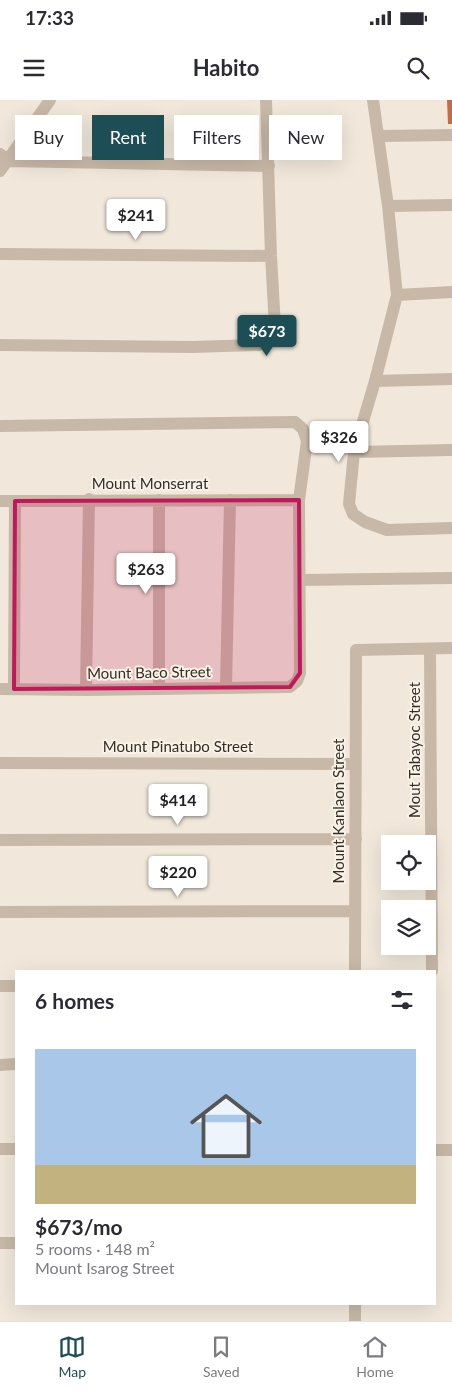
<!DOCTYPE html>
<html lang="en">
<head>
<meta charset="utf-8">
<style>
	body { margin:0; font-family:Lato,sans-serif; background:#f7f7f7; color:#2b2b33; height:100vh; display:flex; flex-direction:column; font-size:19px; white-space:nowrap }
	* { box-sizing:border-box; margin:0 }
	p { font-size:16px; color:#7c7c81 }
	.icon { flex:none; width:28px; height:28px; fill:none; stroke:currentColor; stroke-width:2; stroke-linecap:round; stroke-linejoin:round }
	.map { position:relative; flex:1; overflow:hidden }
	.panel { position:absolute; left:15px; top:870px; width:421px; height:335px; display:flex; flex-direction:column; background:#fff; border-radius:0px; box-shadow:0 5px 20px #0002 }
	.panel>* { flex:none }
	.guide { position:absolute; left:15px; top:15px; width:422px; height:45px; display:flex; gap:10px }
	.tools { position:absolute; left:381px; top:735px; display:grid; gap:10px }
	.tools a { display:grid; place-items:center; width:55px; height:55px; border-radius:0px; background:#fff; box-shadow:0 5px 20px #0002; font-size:25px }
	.price { position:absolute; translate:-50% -42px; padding:0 11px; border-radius:5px; background:#fff; color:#222; font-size:16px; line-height:32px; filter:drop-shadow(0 1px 2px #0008) }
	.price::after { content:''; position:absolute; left:50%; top:30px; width:15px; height:11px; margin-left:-8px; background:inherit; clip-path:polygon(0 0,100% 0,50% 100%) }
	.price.on { background:#1e4e55; color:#fff }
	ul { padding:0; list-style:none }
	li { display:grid; align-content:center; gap:10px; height:265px; padding:0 20px }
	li+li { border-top:1px solid #e1e1e2 }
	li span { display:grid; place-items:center; height:155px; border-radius:0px; color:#555 }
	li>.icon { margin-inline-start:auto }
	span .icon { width:90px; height:90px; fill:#fffc; stroke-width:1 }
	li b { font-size:21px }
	h2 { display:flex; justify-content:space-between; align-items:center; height:60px; padding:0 20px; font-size:21px }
	.chip { padding:0 18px; border-radius:0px; background:#fff; box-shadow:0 5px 20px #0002; font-size:18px; line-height:45px }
	.chip.on { background:#1e4e55; color:#fff }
	.status { display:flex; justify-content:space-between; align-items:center; height:35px; padding:0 25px; background:#fff; direction:ltr }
	.status svg { height:14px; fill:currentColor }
	header { display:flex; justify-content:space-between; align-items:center; height:65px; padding:0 20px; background:#fff; font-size:22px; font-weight:700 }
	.tabs { display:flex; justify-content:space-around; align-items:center; height:70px; border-top:1px solid #e1e1e2; background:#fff; font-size:14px; color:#7c7c81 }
	.tabs a { display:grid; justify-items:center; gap:2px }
	.tabs .on { color:#1e4e55 }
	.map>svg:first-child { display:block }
</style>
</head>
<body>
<div class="status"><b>17:33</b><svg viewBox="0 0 49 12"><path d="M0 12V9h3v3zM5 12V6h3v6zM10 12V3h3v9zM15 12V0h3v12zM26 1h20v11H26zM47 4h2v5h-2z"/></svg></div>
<header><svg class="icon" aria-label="menu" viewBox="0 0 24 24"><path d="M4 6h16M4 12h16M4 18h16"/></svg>Habito<svg class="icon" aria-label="search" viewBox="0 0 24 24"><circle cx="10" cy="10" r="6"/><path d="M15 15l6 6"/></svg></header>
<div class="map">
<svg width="452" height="1221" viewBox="0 0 452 1221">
	<rect width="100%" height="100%" fill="#f1e8db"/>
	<path fill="#c26d47" d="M447,0h5v24h-4z"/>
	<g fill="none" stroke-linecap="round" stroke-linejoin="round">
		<path stroke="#c8b8a7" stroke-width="12" d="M373,0l15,106 9,89 -22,86 -21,71 -5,52 4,10 12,8 22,8 65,-2
			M379,36l73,-1
			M0,54l8,7 261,5
			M0,71l50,-71
			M388,106l64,-1
			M0,154l271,2
			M397,195l55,-3
			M0,245l192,2 67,-2 10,-4 6,-14 -4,-71 -5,-156
			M375,281l77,-2
			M0,326l295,-4 8,7 4,12 -8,59 1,173 -3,8 -7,6 -204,3 -86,-1
			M354,352l98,-2
			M0,401l299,-1
			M301,480l151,-2
			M430,549l2,322
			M226,588l4,-188
			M14,589l1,-188
			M159,589v-189
			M86,590l3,-191
			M0,663l355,1
			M0,740l356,-1
			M0,812l355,-1
			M355,871l1,-321 96,-2
			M0,886h16
			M0,965l16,-1
			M0,1049h16
			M435,1050h17
			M0,1143h16
			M355,1221v-17"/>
	</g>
	<path fill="#c2185b" fill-opacity="0.2" stroke="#c2185b" stroke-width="4" stroke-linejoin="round" d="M299,400l1,173 -10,14 -276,2 1,-188z"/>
	<g text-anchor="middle" stroke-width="4" stroke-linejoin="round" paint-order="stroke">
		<g font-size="15" fill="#352d27" stroke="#f9f2e7">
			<text x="150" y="389">Mount Monserrat</text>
			<text transform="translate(149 573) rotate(-1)" y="5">Mount Baco Street</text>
			<text x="178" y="652">Mount Pinatubo Street</text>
			<text transform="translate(415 650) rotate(-90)" y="5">Mout Tabayoc Street</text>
			<text transform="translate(339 711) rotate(-90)" y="5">Mount Kanlaon Street</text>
		</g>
	</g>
</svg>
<div class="tools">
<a><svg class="icon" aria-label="locate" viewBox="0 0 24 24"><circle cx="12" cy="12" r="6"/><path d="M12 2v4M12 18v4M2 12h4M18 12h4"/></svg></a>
<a><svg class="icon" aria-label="layers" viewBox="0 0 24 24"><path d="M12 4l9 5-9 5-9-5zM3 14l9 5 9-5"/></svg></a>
</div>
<b class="price" style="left:136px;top:141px">$241</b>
<b class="price on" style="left:267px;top:257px">$673</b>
<b class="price" style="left:339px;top:363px">$326</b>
<b class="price" style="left:146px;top:495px">$263</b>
<b class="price" style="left:178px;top:726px">$414</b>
<b class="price" style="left:178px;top:798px">$220</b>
<div class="guide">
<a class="chip">Buy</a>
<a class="chip on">Rent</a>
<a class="chip">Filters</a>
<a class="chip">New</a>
</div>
<section class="panel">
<h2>6 homes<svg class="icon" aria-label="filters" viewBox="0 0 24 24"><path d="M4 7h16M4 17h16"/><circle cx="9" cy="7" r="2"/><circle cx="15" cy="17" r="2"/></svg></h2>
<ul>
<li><span style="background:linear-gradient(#a9c7e8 75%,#c2b280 0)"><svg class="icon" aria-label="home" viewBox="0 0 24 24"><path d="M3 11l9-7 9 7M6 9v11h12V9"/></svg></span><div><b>$673/mo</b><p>5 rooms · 148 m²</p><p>Mount Isarog Street</p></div></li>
</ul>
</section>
</div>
<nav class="tabs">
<a class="on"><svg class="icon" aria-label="map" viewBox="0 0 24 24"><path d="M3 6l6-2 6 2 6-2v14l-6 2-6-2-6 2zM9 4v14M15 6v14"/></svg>Map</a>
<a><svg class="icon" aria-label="saved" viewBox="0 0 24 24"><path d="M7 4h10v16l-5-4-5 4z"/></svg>Saved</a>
<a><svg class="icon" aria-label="home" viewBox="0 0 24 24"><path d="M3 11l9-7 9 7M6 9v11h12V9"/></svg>Home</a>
</nav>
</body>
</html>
